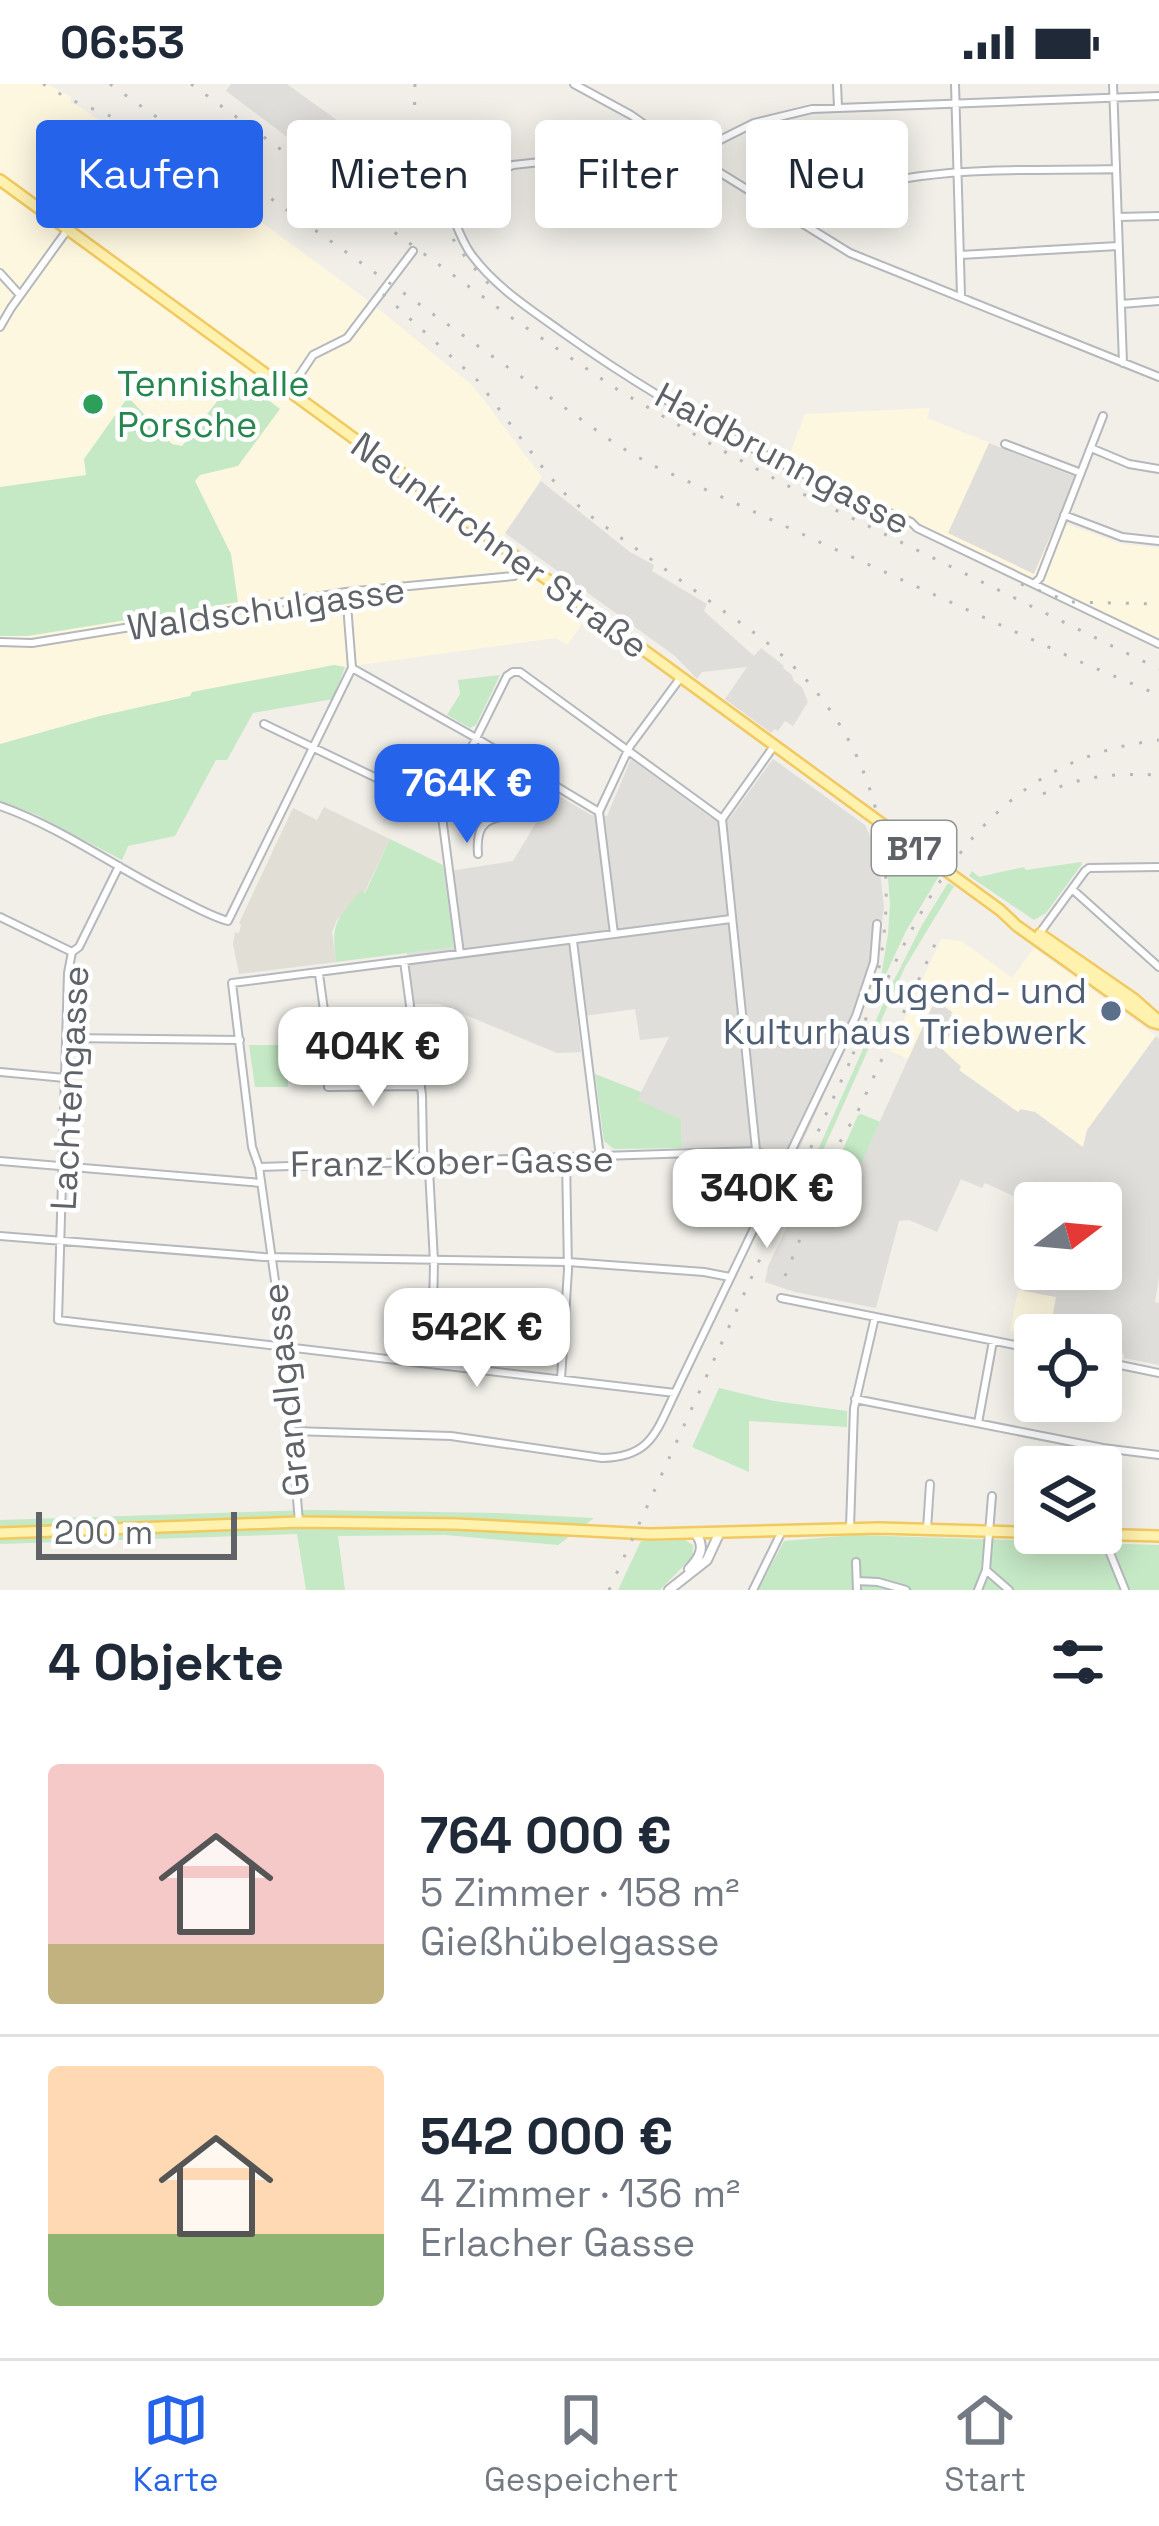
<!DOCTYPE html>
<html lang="de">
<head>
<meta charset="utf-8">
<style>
	body { margin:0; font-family:"Space Grotesk",sans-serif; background:#f6f6f7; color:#1f2937; height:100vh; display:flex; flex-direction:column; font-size:45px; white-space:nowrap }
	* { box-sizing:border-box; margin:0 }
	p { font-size:39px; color:#747a83 }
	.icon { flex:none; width:66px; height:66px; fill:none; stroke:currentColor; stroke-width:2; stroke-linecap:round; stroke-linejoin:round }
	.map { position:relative; height:1506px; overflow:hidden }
	.drawer { display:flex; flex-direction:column; background:#fff; flex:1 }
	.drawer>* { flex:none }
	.banner { position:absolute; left:36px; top:36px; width:1089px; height:108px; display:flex; gap:24px }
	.needle { width:78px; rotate:74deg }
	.tools { position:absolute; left:1014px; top:1098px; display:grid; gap:24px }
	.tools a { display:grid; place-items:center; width:108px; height:108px; border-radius:12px; background:#fff; box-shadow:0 6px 30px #0003; font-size:60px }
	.scale { position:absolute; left:36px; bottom:30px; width:201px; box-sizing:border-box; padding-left:12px; border:6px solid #5f6368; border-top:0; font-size:33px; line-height:42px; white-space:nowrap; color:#5f6368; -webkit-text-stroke:9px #fff; paint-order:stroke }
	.price { position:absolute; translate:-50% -102px; padding:0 27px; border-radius:24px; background:#fff; color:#222; font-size:39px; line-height:78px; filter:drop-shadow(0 3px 6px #0008) }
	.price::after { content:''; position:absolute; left:50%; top:72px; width:36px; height:27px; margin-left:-18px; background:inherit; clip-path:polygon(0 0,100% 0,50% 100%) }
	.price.selected { background:#2563eb; color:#fff }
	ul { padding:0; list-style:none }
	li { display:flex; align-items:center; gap:36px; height:300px; padding:0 48px }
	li+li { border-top:3px solid #e0e1e3 }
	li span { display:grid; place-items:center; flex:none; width:336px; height:240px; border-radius:12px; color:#555 }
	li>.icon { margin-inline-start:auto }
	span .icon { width:144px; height:144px; fill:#fffc; stroke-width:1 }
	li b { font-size:51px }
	h2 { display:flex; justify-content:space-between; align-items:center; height:144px; padding:0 48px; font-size:51px }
	.chip { padding:0 42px; border-radius:12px; background:#fff; box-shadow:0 6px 30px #0003; font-size:42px; line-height:108px }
	.chip.selected { background:#2563eb; color:#fff }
	.status { display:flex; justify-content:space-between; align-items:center; height:84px; padding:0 60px; background:#fff; direction:ltr }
	.status svg { height:33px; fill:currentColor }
	.menu { display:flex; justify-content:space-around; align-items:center; height:168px; border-top:3px solid #e0e1e3; background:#fff; font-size:33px; color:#747a83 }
	.menu a { display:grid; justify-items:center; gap:6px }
	.menu .selected { color:#2563eb }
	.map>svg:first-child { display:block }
</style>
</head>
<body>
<div class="status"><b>06:53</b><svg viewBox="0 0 49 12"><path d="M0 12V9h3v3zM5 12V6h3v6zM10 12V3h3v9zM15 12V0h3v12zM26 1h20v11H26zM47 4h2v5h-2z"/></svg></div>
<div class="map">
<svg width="1159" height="1506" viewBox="0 0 1159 1506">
	<rect width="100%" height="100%" fill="#f1efe8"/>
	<path fill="#fef7e0" d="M0,0h47l24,13 -1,5 15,8 102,74 9,-10 174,128 103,84 69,91 -42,65 89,72 -22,31 -11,-7 -211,29 -12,-2 -233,51 -100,28z
		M930,324l-3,10 149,59 -18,44 64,23 37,4v102l-375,-181 21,-55z
		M941,855l21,2 50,37 22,-30 122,88 -69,94 -3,18 -49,-36 -17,1 -59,-43 2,-4 -20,-18 9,-33 -14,-14 -28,58 -18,-8z
		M1018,1206l39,7 -8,38 -14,1 -25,-5z"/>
	<path fill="#e0deda" d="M231,0h56l90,65 17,27 -9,14 -14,10 -145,-109z
		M989,359l87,34 -42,97 -86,-41z
		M541,397l89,71 24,13 -2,6 55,33 -3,7 50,45 7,-8 23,18 -1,2 9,7 2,6 8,6 6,15 -15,24 -8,-5 -7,10 -3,-2 -4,4 -46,-34 22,-32 -45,5 -5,7 -22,-23 -170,-123z
		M631,675l79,58 20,1 43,-59 92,66 13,28 6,54 -10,70 -6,21 -76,167 -31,-15 -14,-3 -65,1 -1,-29 -44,-19 32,-63 -29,3 -5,-31 -58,8 4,35 -24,1 -118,-49h-25l-7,-51 47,-6 -10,-75 69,-11 41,-68 37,22 16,1z
		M935,916l17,12 -1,3 8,7 -18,26 20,19 -2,3 59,42 3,-3 14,3 48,35 4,-17 69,-94 3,3v238l-4,25 4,1v62l-35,-7v-4l-23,-5v-14h-52l7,-38 -32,-6 7,-35h4v13h66v-66h-66v3l-50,-23 -3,5 -21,-9 -24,53 -28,-12 -10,1 -23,87 -81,-16 -30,-10 3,-16 29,-60 37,16z"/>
	<path fill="#e1ded6" d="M324,723l66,32 -26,54 -27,27 -5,12 4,30 -97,12 -6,-30 2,-12 4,1 2,-8 -2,-2 54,-115 24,12z"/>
	<path fill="#c5e8c5" d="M237,292l43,33 -42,57 -38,9 -5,6 36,73 7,48 -210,34h-28v-149l86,-12 -2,-16 44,-62 44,47 10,2z
		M334,581l11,2 -12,32 -80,14 -26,47h-11l-41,76 -47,10 -6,14 -87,-46 -35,-13v-57l100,-28 90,-20 2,-4z
		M500,591l-24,50 -6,3 -23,-13 13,-21 -2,-14z
		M390,755l53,26 11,82 -118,15c-5,-40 0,-40 24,-71l5,2z
		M885,755l54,37 -33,55 -27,58 9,-55 2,-30z
		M1081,778l1,2 -36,49 -12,7 -65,-44 3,-5 7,6 45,-10 2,3z
		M948,799l6,3 -49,81 -93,208 5,3 -11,32 -9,-4 -2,-5 99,-221 28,-55z
		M249,961h38l1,42h-33z
		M595,990l46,18 -3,8 43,19 1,29 -68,1 -10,-8z
		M861,1030l19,8 -46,101 -19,-9 43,-99z
		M719,1304l55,13 73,10v16l-98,-6v51l-57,-25z
		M311,1426l187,3 96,5 -36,27 -113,-10 -107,1 7,54h-39l-9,-56 -297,10v-24z
		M855,1451l304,10v45h-401l26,-49z
		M685,1456l8,5v11l-33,34h-42l23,-49z"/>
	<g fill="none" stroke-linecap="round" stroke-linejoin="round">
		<g stroke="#b5b8bc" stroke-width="10">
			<path id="minor" d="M574,0l57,31 33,23 186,115 309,124
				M837,0l1,23
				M955,0l6,212
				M1113,0l10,279
				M695,73l25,-17 34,-17 58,-14 347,-13
				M451,128c6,14 11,30 20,42 24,33 59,55 91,78 108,77 227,140 349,190l6,6 242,116
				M445,133l58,-48 10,-4 137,-15 14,-12
				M1118,133l41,-1
				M793,135c87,-59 221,-47 323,-50
				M960,171l158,-9
				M0,189l20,22
				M1121,220l38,-3
				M0,243l11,-19 57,-79
				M289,307l24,-36 34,-17 66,-87
				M1005,360l76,29
				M1091,364l38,16 30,5
				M1064,431l58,22 37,4
				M1034,500l6,-6 63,-162
				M0,558l32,1 314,-51 168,-16 12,-12
				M352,584l124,70 123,74
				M264,640l177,85
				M0,722c63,22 117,63 177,92 16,8 33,18 51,23l124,-253 -6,-76
				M478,770c-3,-36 13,-36 44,-40l21,-35
				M119,782l-40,81 -7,5 -4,21 -10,347 617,73
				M1072,805l87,78
				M0,833l72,35
				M614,850l-15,-122 31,-66 51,-69
				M1039,850l46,-63 4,-3 70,-1
				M573,857l27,216
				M460,870l-19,-145 66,-133 6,-4h7l202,147
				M404,877l18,134 1,56 6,19 5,91 -2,102
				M319,890l8,58 1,55 92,-1
				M66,954l174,2
				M0,988l65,6
				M756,1066l-34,-331 52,-73
				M0,1077l261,22
				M259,1083l498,-16 28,16
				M0,1152l264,21 304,5 136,10 26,5
				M781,1214l254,51
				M1101,1277l58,12
				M561,1295l7,-109 -2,-111
				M855,1315l248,49 56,7
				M978,1339l15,-82
				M293,1347l158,5 151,22c49,-1 54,-26 73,-65l181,-377 18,-54 3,-38
				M992,1412l-6,74 23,20
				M299,1438l-15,-177 -25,-178 -7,-20 -20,-164 499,-64
				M850,1443l4,-119 21,-91
				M927,1445l3,-45
				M1110,1469l15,37
				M856,1478l1,28
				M857,1497l21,1 28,8
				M753,1506l29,-59
				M978,1506l8,-20"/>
		</g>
		<g stroke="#b5b8bc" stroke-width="12">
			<path id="tertiary" d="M689,1485c10,-11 17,-21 7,-35
				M669,1506l38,-30 12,-26"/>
		</g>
		<g stroke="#f2c960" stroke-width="14">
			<path id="primary" d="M0,96l1000,730 17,16 135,96 7,2
				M1040,850l94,65 25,22
				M0,1449l299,-11 157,2 194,10 229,-6 280,8"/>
		</g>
		<use href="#minor" stroke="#fff" stroke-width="6"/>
		<use href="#tertiary" stroke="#fff" stroke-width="8"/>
		<use href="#primary" stroke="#fff2af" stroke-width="9"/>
		<path stroke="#b6b7b8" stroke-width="3" stroke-dasharray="3 15" stroke-linecap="butt" d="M43,0l26,15 63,26
			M110,0l507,361 35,20 431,198 76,32
			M191,0l321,234 106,72 98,57 87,47 356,175
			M415,0c-4,78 22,151 79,205
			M383,210l95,87 65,87 20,24 26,23c42,30 84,60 126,90 28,20 56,38 79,62 110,111 113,264 54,399
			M1021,500l50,18 88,2
			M1043,710c39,-19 74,-21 116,-19
			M888,894c57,-124 126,-221 271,-238
			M840,1058l18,-31 79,-171
			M785,1192l22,-54
			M609,1506l244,-535"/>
	</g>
	<circle fill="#2e9e5b" stroke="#fff" stroke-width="4.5" cx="93" cy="320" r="12"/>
	<circle fill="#5c6f8a" stroke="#fff" stroke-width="4.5" cx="1111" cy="927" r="12"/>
	<g text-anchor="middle" stroke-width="9" stroke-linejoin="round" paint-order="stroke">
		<rect fill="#fff" stroke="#8f9295" stroke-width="3" x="872" y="737" width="84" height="54" rx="9"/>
		<g font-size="33" font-weight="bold" fill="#5f6368">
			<text x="914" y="776">B17</text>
		</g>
		<g font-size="36" fill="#27864d" stroke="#fff" text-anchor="start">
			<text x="117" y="312">Tennishalle<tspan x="117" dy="41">Porsche</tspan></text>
		</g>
		<g font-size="36" fill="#5f6368" stroke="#fff">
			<text transform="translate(783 374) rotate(28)" y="13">Haidbrunngasse</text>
			<text transform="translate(500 461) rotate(36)" y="13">Neunkirchner Straße</text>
			<text transform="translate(266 524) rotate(-8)" y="13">Waldschulgasse</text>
			<text transform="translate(69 1004) rotate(-87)" y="13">Lachtengasse</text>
			<text transform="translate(452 1077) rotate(-1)" y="13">Franz Kober-Gasse</text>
			<text transform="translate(285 1306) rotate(-96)" y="13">Grandlgasse</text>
		</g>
		<g font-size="36" fill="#4e5e75" stroke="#fff" text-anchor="end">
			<text x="1087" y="919">Jugend- und<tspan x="1087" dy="41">Kulturhaus Triebwerk</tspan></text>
		</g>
	</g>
</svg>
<div class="tools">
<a><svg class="needle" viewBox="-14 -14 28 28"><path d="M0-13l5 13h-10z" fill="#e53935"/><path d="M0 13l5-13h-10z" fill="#747a83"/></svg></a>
<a><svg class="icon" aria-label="locate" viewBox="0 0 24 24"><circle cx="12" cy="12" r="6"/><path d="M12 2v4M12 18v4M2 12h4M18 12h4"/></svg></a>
<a><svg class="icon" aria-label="layers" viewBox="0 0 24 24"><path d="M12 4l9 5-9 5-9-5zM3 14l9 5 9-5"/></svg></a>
</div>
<div class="scale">200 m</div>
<b class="price selected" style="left:467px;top:762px">764K €</b>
<b class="price" style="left:373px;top:1025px">404K €</b>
<b class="price" style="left:767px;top:1167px">340K €</b>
<b class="price" style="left:477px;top:1306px">542K €</b>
<div class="banner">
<a class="chip selected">Kaufen</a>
<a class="chip">Mieten</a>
<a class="chip">Filter</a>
<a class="chip">Neu</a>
</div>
</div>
<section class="drawer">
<h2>4 Objekte<svg class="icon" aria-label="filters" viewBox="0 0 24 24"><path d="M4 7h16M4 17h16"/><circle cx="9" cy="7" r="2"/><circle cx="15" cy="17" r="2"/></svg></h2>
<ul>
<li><span style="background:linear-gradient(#f6c9c9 75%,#c2b280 0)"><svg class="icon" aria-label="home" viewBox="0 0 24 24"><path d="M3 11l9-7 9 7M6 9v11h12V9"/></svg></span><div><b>764 000 €</b><p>5 Zimmer · 158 m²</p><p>Gießhübelgasse</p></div></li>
<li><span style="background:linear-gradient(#ffd9b3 70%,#8fb573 0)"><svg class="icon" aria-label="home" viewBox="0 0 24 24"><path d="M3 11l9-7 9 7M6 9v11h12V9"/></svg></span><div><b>542 000 €</b><p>4 Zimmer · 136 m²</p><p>Erlacher Gasse</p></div></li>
</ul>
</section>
<nav class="menu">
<a class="selected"><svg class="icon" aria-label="map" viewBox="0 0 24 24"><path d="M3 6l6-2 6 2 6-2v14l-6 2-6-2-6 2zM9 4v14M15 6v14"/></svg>Karte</a>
<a><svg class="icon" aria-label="saved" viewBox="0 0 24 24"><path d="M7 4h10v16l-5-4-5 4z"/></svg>Gespeichert</a>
<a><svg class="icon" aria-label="home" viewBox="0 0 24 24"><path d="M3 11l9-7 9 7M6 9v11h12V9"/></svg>Start</a>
</nav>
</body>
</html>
